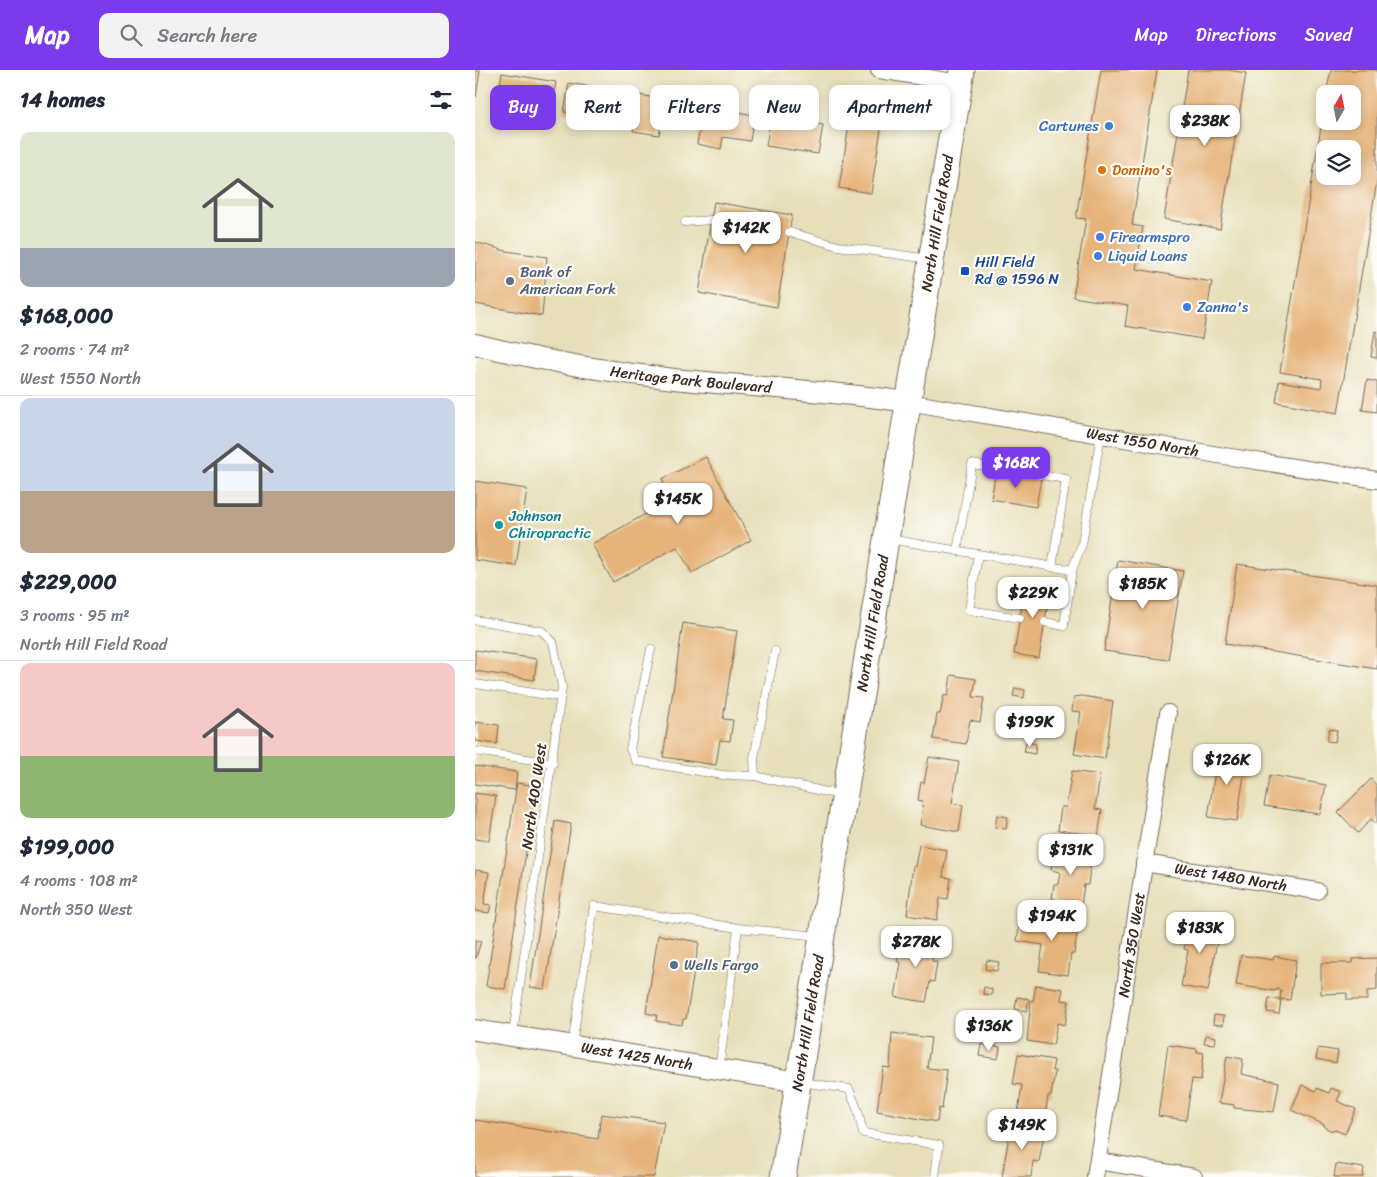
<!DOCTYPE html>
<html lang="en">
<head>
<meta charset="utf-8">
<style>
	body { margin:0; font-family:Sriracha,sans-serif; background:#f2f2f3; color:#1f2937; height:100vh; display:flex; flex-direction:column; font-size:19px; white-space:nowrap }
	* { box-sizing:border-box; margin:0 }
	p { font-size:16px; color:#747a83 }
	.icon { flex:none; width:28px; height:28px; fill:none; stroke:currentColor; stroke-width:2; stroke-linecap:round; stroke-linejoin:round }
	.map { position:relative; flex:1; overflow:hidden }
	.details { display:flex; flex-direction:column; background:#fff; width:475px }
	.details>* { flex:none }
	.hud { position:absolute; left:15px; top:15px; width:475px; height:45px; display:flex; gap:10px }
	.needle { width:32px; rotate:9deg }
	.fabs { position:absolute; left:841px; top:15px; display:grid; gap:10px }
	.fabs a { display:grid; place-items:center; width:45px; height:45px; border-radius:10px; background:#fff; box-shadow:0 2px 8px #0003; font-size:25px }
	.price { position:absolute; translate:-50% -42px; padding:0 11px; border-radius:10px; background:#fff; color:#222; font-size:16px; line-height:32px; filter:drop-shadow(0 1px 2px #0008) }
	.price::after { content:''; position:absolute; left:50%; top:30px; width:15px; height:11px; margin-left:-8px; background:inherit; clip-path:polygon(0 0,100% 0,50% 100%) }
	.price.current { background:#7c3aed; color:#fff }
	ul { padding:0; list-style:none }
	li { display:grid; align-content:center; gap:10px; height:265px; padding:0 20px }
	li+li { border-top:1px solid #e0e1e3 }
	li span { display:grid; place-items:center; height:155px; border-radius:10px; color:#555 }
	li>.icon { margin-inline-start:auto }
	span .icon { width:90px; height:90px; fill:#fffc; stroke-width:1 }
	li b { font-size:21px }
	h2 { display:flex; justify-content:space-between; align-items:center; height:60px; padding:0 20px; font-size:21px }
	.tag { padding:0 18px; border-radius:10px; background:#fff; box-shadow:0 2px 8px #0003; font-size:18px; line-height:45px }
	.tag.current { background:#7c3aed; color:#fff }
	header { display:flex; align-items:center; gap:30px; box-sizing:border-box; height:70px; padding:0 25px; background:#7c3aed; color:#fff }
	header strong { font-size:24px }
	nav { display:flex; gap:28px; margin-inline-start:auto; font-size:18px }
	.search { width:350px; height:45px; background:#f2f2f3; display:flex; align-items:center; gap:12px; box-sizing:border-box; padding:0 18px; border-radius:10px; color:#747a83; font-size:19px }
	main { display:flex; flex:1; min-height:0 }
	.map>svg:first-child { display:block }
</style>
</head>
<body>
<header>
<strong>Map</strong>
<div class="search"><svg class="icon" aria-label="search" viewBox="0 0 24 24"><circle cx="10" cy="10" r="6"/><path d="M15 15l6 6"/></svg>Search here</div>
<nav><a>Map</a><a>Directions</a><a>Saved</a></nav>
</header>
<main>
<section class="details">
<h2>14 homes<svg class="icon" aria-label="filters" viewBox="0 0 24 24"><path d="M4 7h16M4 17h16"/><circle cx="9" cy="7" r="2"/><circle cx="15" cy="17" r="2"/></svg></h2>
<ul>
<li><span style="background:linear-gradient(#dfe7d0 75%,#9aa5b1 0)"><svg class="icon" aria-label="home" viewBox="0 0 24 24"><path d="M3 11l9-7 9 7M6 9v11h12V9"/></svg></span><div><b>$168,000</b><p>2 rooms · 74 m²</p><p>West 1550 North</p></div></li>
<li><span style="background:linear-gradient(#c9d6e8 60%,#b9a48a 0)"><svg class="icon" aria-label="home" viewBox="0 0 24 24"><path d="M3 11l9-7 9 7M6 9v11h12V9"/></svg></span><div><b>$229,000</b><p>3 rooms · 95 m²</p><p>North Hill Field Road</p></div></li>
<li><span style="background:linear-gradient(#f6c9c9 60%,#8fb573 0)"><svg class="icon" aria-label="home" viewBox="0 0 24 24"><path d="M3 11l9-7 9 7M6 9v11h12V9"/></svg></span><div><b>$199,000</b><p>4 rooms · 108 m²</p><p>North 350 West</p></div></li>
</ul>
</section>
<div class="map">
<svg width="902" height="1107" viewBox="0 0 902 1107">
	<rect width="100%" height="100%" fill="#fdfcf7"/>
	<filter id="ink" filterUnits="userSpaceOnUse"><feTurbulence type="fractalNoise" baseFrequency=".02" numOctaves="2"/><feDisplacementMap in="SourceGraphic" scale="10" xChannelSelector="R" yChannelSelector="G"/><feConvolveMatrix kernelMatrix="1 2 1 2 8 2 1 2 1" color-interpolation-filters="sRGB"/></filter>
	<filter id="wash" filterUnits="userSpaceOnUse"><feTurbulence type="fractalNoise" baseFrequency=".0096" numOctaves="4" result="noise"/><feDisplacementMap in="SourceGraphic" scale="20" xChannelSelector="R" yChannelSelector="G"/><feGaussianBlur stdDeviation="1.12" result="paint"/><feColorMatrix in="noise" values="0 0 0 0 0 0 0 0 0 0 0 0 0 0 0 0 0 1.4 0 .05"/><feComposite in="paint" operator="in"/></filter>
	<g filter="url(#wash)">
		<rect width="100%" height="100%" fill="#e7dfba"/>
		<g id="blocks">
			<path fill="#e6b47a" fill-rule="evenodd" d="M0,0h5l-4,27h-1z
				M626,0h56l-25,155 11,2 -7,42 76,13 -10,57 -77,-13 3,-20 -55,-9 13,-78 -10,-1z
				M713,0h40l18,3 -26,156 -56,-10z
				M856,0h46v111l-39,232 -62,-11 3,-21 42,7 1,-9 -42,-7 44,-263 1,12h28v-27h-27zM850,79h28v27h-28z
				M27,3l54,9 -5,28 -54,-10z
				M94,13l51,9 -4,28 -52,-8z
				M164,25l51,9 -5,25 -24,-4 -2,10 -26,-4z
				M229,36l50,9 -4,26 -27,-4 -2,12 -24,-5z
				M296,47l52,8 -5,29 -52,-8z
				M374,55l32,4 -10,64 -32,-5z
				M239,132l78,13 -15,92 -78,-14z
				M0,172l31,9 41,6 -5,59 -67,-12z
				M900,261l2,1v26l-6,-1z
				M892,310l10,2v30l-15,-2z
				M231,387l45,83 -59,33 -15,-26 -64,35 -21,-38 68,-38 -9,-16 13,-7 -2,-4z
				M521,401l45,7 -5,29 -45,-8z
				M0,411l52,8 -11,77 -41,-6z
				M643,490l65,11 -15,89 -64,-9z
				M762,494l140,21v84l-152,-25z
				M551,510l25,4 -12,74 -25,-4z
				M208,553l54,8 -14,88 10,1 -3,21 -10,-1 -4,25 -53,-8z
				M0,580l62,9 -3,21 -59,-9z
				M476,605l25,4 -3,18 11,1 -4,24 -10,-2 -4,24 -33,-5 4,-25h3l4,-19 4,1z
				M540,618l10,2 -1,8 -11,-2z
				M607,626l31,5 -8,58 -31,-5 7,-42 -9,-1 2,-14z
				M0,652l24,3 -2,19 -22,-3z
				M854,659l8,1 -2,12 -8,-1z
				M551,672l10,2 -1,10 -11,-2z
				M743,681l29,4 -10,66 -29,-4z
				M454,687l30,5 -7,41 11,2 -4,27 -39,-7 3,-19 -2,-1 1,-4 -4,-1 3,-18 3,1z
				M0,696l42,6 -2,18 -40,-6z
				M597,701l28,4 -5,34 7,1 -4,26 -40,-6 3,-23h5z
				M795,705l56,10 -6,29 -56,-8z
				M896,709l6,7v39l-6,-6 -13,14 -20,-21z
				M42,713l19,3 -31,203 -19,-3z
				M0,723l21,3 -7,45 -14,-2z
				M522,745l11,2 -2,12 -11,-1z
				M80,751l16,3 -26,165 -15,-2z
				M572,764l16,3 -1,11 -17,-3z
				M444,775l28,5 -4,27 8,1 -3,21 -8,-1 -3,22 -30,-5 6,-49 2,1z
				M588,777l26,4 -1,9h3l-3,25h-4l-3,21 -27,-4 1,-3h-3l2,-15h4l2,-12 -9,-2 2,-17 9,1z
				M0,800l14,2 -5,32 7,1 -2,8 -14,-2z
				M573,846l31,5 -5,33h-3l-3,21 -29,-4 4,-26 -26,-4 3,-20 26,5z
				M714,849l31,6 -12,66 -27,-5 7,-36 -4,-1z
				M183,865l41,7 -13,77h-3l-1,6 -26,-4 1,-6 -11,-2z
				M429,865l31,5 -3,21 5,1 -3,20 -4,-1 -4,21 -31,-5 6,-35h-4z
				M0,870l6,1 -5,17h-1z
				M766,885l32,5 1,-4 22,4 -6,40 -10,-1 1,-9 -4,-1 -1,2 -40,-6z
				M902,888v32l-10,1v9h-20v-7l-26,1v-31h31v-4z
				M512,890l12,2 -2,9 -12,-2z
				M561,915l27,4 -2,11 8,1 -4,24 -8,-2 -4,22 -26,-4 4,-41 2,1z
				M509,917l8,2v6l-9,-1z
				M542,927l12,2 -2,12 -12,-2z
				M794,928l12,2 -2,14 -12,-2z
				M739,945l10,1 -1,9 -10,-1z
				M417,963l39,5 -4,30 20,2 -5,39 -3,-1 -2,14 -60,-11 6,-44 7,1z
				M731,965l10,2 -1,7 -11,-1z
				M506,974l19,3 -2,12 -19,-3z
				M693,975l29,4v3l7,1 -3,27 -9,-1 -6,41 -28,-4z
				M843,978l20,3 -2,12 -20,-4z
				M543,984l36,6 -2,11h3l-4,25h-3l-3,21 -27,-5 4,-27 -9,-1z
				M752,986l16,3 -2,15 38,8 -5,30 -40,-4v-3l-15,-2z
				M827,1015l14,6 1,-3 12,5 2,-5 10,4 -4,9 19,8 -11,25 -12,-5 -1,2 -8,-4 1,-2 -34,-15z
				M126,1044l63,8 -10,55h-179v-57l123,19z
				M536,1054l28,4 -1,5 6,1 -5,28 -6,-1 -2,16h-29z
				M861,1094l28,4 -1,9h-29z"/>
		</g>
	</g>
	<g filter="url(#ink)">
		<use href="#blocks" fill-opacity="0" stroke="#776955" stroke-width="1"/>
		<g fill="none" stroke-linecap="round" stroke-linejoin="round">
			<g stroke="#776955" stroke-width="9">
				<path id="service" d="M210,152l26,-2
					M314,162l49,14 91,13
					M414,469l183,31
					M482,481l15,-87 94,15 -14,88
					M503,485l-9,55 51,8
					M0,550l67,11 11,11 9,45 -49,347
					M570,552l19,4 8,-56 10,-26 19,-110
					M176,579l-21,100 6,12 87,14 32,1
					M300,581l-21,107 1,18 85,19
					M0,614l86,13
					M0,681l78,12
					M97,975l22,-139 144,22 80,8
					M244,999l19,-141
					M326,1012l48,7 9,22 5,22 76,12 -4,32"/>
			</g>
			<g stroke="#776955" stroke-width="18">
				<g id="minor">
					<path d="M404,0l81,13"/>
					<path id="s1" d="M433,332l316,54 153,24"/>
					<path id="s2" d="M669,793l173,28"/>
					<path d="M623,1091l96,16"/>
					<path id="s3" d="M620,1107l73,-464"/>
				</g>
			</g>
			<g stroke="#776955" stroke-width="22">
				<g id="tertiary">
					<path id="s4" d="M0,274c62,16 127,27 191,34 81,9 161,12 242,24"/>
					<path id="s5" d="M0,960l324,52"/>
				</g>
			</g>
			<g stroke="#776955" stroke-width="27">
				<g id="primary">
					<path id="s6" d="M308,1107l179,-1107"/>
				</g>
			</g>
			<use href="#service" stroke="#fff" stroke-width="8"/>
			<use href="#minor" stroke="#fff" stroke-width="16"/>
			<use href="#tertiary" stroke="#fff" stroke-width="20"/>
			<use href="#primary" stroke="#fff" stroke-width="25"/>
		</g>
	</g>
	<g fill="#3f7fe0" stroke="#fdfcf7" stroke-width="2">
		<circle cx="634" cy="56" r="5"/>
		<circle cx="625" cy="167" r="5"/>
		<circle cx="623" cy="186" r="5"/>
		<circle cx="712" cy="237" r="5"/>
	</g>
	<circle fill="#e8710a" stroke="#fdfcf7" stroke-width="2" cx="627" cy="100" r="5"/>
	<rect fill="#1a4fb4" stroke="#fdfcf7" stroke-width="2" x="485" y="196" width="10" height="10" rx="2.5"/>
	<g fill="#5c6f8a" stroke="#fdfcf7" stroke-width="2">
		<circle cx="35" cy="211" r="5"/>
		<circle cx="199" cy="895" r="5"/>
	</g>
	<circle fill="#0f9aa8" stroke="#fdfcf7" stroke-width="2" cx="24" cy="455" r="5"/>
	<g text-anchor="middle" stroke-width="4.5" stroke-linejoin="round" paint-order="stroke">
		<g font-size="15" fill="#366cbe" stroke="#fdfcf7" text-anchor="start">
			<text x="624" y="61" text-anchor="end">Cartunes</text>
			<text x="635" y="172">Firearmspro</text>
			<text x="633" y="191">Liquid Loans</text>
			<text x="722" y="242">Zanna's</text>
		</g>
		<g font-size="15" fill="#c56008" stroke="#fdfcf7" text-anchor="start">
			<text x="637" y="105">Domino's</text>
		</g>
		<g font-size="15" fill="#3b2a1e" stroke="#fdfcf7">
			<text dy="5" stroke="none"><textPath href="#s6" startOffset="966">North Hill Field Road</textPath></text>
			<text dy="5" stroke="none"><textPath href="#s4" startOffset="219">Heritage Park Boulevard</textPath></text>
			<text dy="5" stroke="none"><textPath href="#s1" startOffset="238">West 1550 North</textPath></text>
			<text dy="5" stroke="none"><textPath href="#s6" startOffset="561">North Hill Field Road</textPath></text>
			<text transform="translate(59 726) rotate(-82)" y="5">North 400 West</text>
			<text dy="5" stroke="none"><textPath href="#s2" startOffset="88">West 1480 North</textPath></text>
			<text dy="5" stroke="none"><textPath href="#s3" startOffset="235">North 350 West</textPath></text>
			<text dy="5" stroke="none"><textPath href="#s6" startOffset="156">North Hill Field Road</textPath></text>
			<text dy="5" stroke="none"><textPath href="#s5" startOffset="164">West 1425 North</textPath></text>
		</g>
		<g font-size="15" fill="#164399" stroke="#fdfcf7" text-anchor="start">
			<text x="500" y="197">Hill Field<tspan x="500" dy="17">Rd @ 1596 N</tspan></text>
		</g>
		<g font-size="15" fill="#4e5e75" stroke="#fdfcf7" text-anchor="start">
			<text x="45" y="207">Bank of<tspan x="45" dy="17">American Fork</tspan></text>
			<text x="209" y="900">Wells Fargo</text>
		</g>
		<g font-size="15" fill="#0d838f" stroke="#fdfcf7" text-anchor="start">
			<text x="34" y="451">Johnson<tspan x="34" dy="17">Chiropractic</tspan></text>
		</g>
	</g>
</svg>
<div class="fabs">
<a><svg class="needle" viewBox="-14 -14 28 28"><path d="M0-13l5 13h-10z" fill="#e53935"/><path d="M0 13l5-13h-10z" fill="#747a83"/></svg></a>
<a><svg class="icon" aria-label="layers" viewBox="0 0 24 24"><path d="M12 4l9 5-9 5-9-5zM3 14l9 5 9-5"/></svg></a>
</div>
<b class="price" style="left:730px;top:77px">$238K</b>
<b class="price" style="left:271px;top:184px">$142K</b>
<b class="price current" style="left:541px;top:419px">$168K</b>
<b class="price" style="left:203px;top:455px">$145K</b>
<b class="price" style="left:668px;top:540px">$185K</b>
<b class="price" style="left:558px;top:549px">$229K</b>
<b class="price" style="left:555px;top:678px">$199K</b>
<b class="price" style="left:752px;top:716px">$126K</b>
<b class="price" style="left:596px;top:806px">$131K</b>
<b class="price" style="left:577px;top:872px">$194K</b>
<b class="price" style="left:725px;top:884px">$183K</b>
<b class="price" style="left:441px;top:898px">$278K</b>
<b class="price" style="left:514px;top:982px">$136K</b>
<b class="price" style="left:547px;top:1081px">$149K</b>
<div class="hud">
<a class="tag current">Buy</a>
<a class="tag">Rent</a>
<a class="tag">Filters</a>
<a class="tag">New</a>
<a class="tag">Apartment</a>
</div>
</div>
</main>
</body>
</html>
